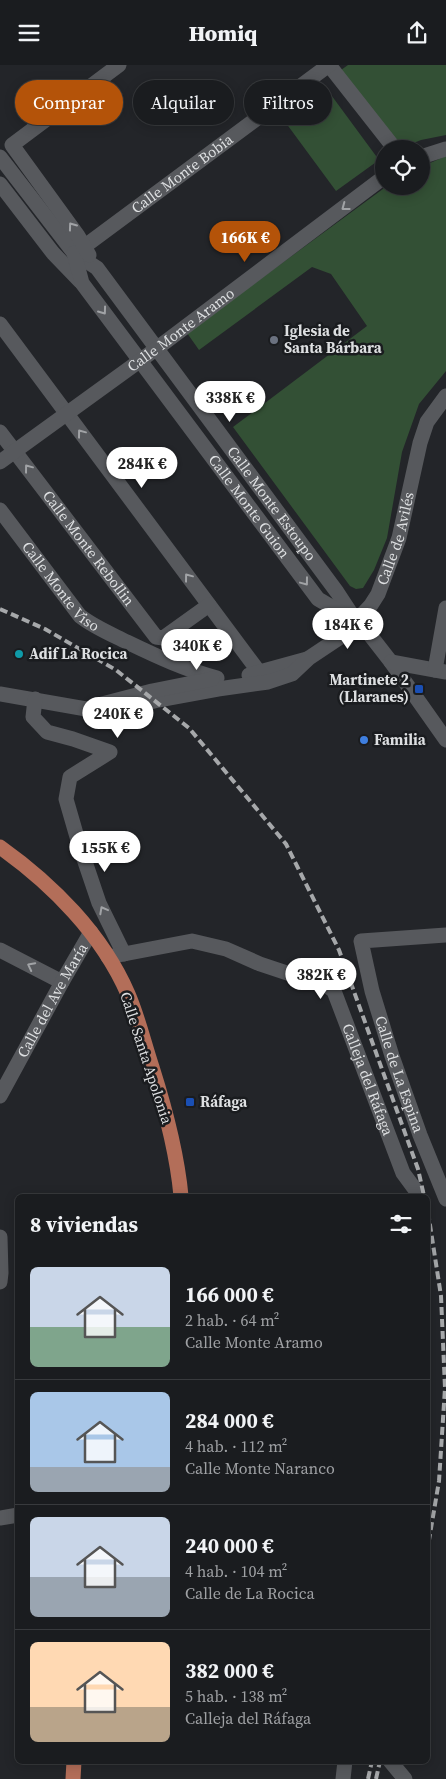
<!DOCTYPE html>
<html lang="es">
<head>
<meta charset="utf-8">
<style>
	body { margin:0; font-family:"Source Serif 4",serif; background:#27292c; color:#f1f3f6; height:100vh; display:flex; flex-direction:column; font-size:19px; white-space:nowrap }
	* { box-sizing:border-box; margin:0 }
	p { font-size:16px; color:#9fa1a4 }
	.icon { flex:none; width:28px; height:28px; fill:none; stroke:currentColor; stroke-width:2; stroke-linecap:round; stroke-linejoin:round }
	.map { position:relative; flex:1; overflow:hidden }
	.side { position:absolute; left:15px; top:1129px; width:415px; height:570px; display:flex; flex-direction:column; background:#1a1c1f; border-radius:8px; box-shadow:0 2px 12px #0003,0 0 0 1px #383a3d }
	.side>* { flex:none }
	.hud { position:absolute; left:15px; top:15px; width:416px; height:45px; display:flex; gap:10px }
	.controls { position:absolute; left:375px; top:75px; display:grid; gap:10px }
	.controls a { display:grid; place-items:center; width:55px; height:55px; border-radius:50%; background:#1a1c1f; box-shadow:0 2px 12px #0003,0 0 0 1px #383a3d; font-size:25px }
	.price { position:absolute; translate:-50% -42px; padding:0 11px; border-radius:18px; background:#fff; color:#222; font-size:16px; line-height:32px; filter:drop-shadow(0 1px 2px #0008) }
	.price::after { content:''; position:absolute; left:50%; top:30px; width:15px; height:11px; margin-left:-8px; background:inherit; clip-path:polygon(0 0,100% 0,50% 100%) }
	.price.selected { background:#b45309; color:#fff }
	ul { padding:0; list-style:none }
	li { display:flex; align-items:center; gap:15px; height:125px; padding:0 15px }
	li+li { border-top:1px solid #383a3d }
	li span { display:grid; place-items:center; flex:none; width:140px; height:100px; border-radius:8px; color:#555 }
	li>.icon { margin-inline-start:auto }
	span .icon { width:60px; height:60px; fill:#fffc; stroke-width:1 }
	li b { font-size:21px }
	h2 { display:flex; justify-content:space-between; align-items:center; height:60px; padding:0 15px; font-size:21px }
	.tag { padding:0 18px; border-radius:22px; background:#1a1c1f; box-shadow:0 2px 12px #0003,0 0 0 1px #383a3d; font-size:18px; line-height:45px }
	.tag.selected { background:#b45309; color:#fff }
	header { display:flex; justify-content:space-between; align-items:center; height:65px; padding:0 15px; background:#1a1c1f; font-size:22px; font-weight:800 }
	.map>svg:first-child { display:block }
</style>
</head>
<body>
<header><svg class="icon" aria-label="menu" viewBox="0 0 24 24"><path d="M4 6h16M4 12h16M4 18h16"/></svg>Homiq<svg class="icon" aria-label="share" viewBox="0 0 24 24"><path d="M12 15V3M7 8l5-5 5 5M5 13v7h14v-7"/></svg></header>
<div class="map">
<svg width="446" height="1714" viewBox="0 0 446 1714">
	<rect width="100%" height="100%" fill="#232529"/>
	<path fill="#335035" d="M348,0h98v70l-25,5 -20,8 -60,-78z
		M326,23l53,72 -43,31 -53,-72z
		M446,91v215l-27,33 -17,48 -15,86 -13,32 -11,18 -7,1 -6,-3 -117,-159 134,-101 -36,-52 -19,-7 -113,83 -12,-17 200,-147h34v-19z"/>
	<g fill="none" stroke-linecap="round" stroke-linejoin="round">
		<g stroke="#57595d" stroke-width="15">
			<path d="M329,0l66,84"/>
			<path id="s1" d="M0,92l74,96 23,15 240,324 19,29 14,14 21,27 55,78"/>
			<path d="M421,92l25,-8"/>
			<path d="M0,119l53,69 27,28"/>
			<path id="s2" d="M85,181l244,-181"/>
			<path id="s3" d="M74,188l8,30 236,316 34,20"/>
			<path d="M89,190l-11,-19 -66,-91 107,-80"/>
			<path d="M0,259l259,348"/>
			<path id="s4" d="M0,367l156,205 7,1 46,-33"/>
			<path id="s5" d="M0,397l156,-113 228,-172"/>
			<path id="s6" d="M0,445l80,106c14,11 31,18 47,26 29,14 59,28 90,36"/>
			<path d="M391,597l55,10"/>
			<path d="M435,605l11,-62"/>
			<path d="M249,610l58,-16"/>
			<path id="s7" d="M0,629l109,19 49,-13 60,-11 50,-7 24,-8 17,-16 33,-22 29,-31 7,-11 21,-56 21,-95 7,-21 19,-26"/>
			<path d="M35,634l-2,18 14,15 26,7 37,13 -40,25 -4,22 13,45 20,59 25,51"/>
			<path d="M102,639l50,-13 60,-12"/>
			<path id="s8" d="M446,870l-85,6 11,50 20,65 28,79 26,64"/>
			<path d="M0,885l62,32"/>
			<path id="s9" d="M108,892l84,-16 34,8 34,15 30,10 30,7 14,10 69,182 14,19"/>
			<path id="s10" d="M0,1031l62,-114 29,-50"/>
			<path d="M0,1172l1,36 -1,9"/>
			<path d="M0,1453l18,-3"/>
			<path d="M390,1696l15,18"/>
			<path d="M343,1714l2,-18"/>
		</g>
		<path stroke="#b36e59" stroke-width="15" d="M0,782c52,37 102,87 128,147 10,23 16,49 24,73 13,41 25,85 29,129
			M73,1714l1,-18"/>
		<path stroke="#a6a8aa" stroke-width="4" stroke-dasharray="8 4" stroke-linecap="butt" d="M0,544l45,20 71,41 73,58 97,116 53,106 79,219 6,27
			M428,1147l13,84 4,92 -6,93 -11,65
			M368,1714l4,-18
			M376,1714l4,-18"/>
	</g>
	<defs><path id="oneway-chevron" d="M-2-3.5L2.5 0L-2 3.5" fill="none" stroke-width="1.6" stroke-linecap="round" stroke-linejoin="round" transform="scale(1.25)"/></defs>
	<g stroke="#a1a3a6">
		<use href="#oneway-chevron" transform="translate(345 142) rotate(143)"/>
		<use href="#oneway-chevron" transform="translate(72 161) rotate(-126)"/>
		<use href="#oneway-chevron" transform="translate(103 246) rotate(54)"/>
		<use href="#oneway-chevron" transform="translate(81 368) rotate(-127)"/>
		<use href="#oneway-chevron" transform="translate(28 403) rotate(-127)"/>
		<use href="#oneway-chevron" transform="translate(188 512) rotate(-127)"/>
		<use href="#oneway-chevron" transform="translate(305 517) rotate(53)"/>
		<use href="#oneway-chevron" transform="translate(103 845) rotate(-118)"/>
		<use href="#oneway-chevron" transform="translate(31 901) rotate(-153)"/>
	</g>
	<circle fill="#6b7280" stroke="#1a1c1f" stroke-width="2" cx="274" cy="275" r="5"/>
	<circle fill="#0f9aa8" stroke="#1a1c1f" stroke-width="2" cx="19" cy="589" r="5"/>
	<g fill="#1a4fb4" stroke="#1a1c1f" stroke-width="2">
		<rect x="414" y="619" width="10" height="10" rx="2.5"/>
		<rect x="185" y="1032" width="10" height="10" rx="2.5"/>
	</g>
	<circle fill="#3f7fe0" stroke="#1a1c1f" stroke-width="2" cx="364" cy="675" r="5"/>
	<g text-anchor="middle" stroke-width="5" stroke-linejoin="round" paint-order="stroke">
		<g font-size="15" fill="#dddfe1" stroke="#1a1c1f">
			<text dy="5" stroke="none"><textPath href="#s2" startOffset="121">Calle Monte Bobia</textPath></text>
			<text dy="5" stroke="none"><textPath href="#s5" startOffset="224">Calle Monte Aramo</textPath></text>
			<text dy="5" stroke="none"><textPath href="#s1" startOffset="442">Calle Monte Estoupo</textPath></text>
			<text dy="5" stroke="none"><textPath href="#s3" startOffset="310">Calle Monte Guion</textPath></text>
			<text dy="5" stroke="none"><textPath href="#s7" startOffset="475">Calle de Avilés</textPath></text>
			<text dy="5" stroke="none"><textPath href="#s4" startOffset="146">Calle Monte Rebollin</textPath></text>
			<text dy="5" stroke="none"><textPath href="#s6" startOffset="98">Calle Monte Viso</textPath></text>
			<text dy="5" stroke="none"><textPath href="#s10" startOffset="109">Calle del Ave María</textPath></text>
			<text transform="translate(146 993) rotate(72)" y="5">Calle Santa Apolonia</text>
			<text dy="5" stroke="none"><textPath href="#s8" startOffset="224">Calle de La Espina</textPath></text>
			<text dy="5" stroke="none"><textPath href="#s9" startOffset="332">Calleja del Ráfaga</textPath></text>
		</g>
		<g font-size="15" font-weight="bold" fill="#dddfe1" stroke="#1a1c1f" text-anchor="start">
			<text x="284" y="271">Iglesia de<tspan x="284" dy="17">Santa Bárbara</tspan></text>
			<text x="29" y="594">Adif La Rocica</text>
			<text x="409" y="620" text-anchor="end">Martinete 2<tspan x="409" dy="17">(Llaranes)</tspan></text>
			<text x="374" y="680">Familia</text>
			<text x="200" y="1042">Ráfaga</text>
		</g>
	</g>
</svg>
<div class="controls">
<a><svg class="icon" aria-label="locate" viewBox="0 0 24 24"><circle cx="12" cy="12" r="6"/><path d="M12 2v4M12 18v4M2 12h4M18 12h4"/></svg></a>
</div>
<b class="price selected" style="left:245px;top:198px">166K €</b>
<b class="price" style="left:230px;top:358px">338K €</b>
<b class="price" style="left:142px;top:424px">284K €</b>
<b class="price" style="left:348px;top:585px">184K €</b>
<b class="price" style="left:197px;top:606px">340K €</b>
<b class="price" style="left:118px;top:674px">240K €</b>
<b class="price" style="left:105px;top:808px">155K €</b>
<b class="price" style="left:321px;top:935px">382K €</b>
<div class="hud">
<a class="tag selected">Comprar</a>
<a class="tag">Alquilar</a>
<a class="tag">Filtros</a>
</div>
<section class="side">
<h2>8 viviendas<svg class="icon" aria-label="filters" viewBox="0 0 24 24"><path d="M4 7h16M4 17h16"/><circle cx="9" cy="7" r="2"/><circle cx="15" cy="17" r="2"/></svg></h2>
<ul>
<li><span style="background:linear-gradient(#c9d6e8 60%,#7fa58c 0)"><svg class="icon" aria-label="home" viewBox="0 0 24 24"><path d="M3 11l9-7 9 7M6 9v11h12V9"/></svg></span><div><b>166 000 €</b><p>2 hab. · 64 m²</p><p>Calle Monte Aramo</p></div></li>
<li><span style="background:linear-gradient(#a9c7e8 75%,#9aa5b1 0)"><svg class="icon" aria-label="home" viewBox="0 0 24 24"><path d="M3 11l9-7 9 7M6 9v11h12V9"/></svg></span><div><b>284 000 €</b><p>4 hab. · 112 m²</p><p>Calle Monte Naranco</p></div></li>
<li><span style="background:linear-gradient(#c9d6e8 60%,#9aa5b1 0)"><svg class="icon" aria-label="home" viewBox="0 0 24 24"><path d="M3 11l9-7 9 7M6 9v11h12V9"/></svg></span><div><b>240 000 €</b><p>4 hab. · 104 m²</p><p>Calle de La Rocica</p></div></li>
<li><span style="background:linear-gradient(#ffd9b3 65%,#b9a48a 0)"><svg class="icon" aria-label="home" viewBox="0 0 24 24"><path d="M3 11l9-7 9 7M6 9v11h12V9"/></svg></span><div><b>382 000 €</b><p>5 hab. · 138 m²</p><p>Calleja del Ráfaga</p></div></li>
</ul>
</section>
</div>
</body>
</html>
